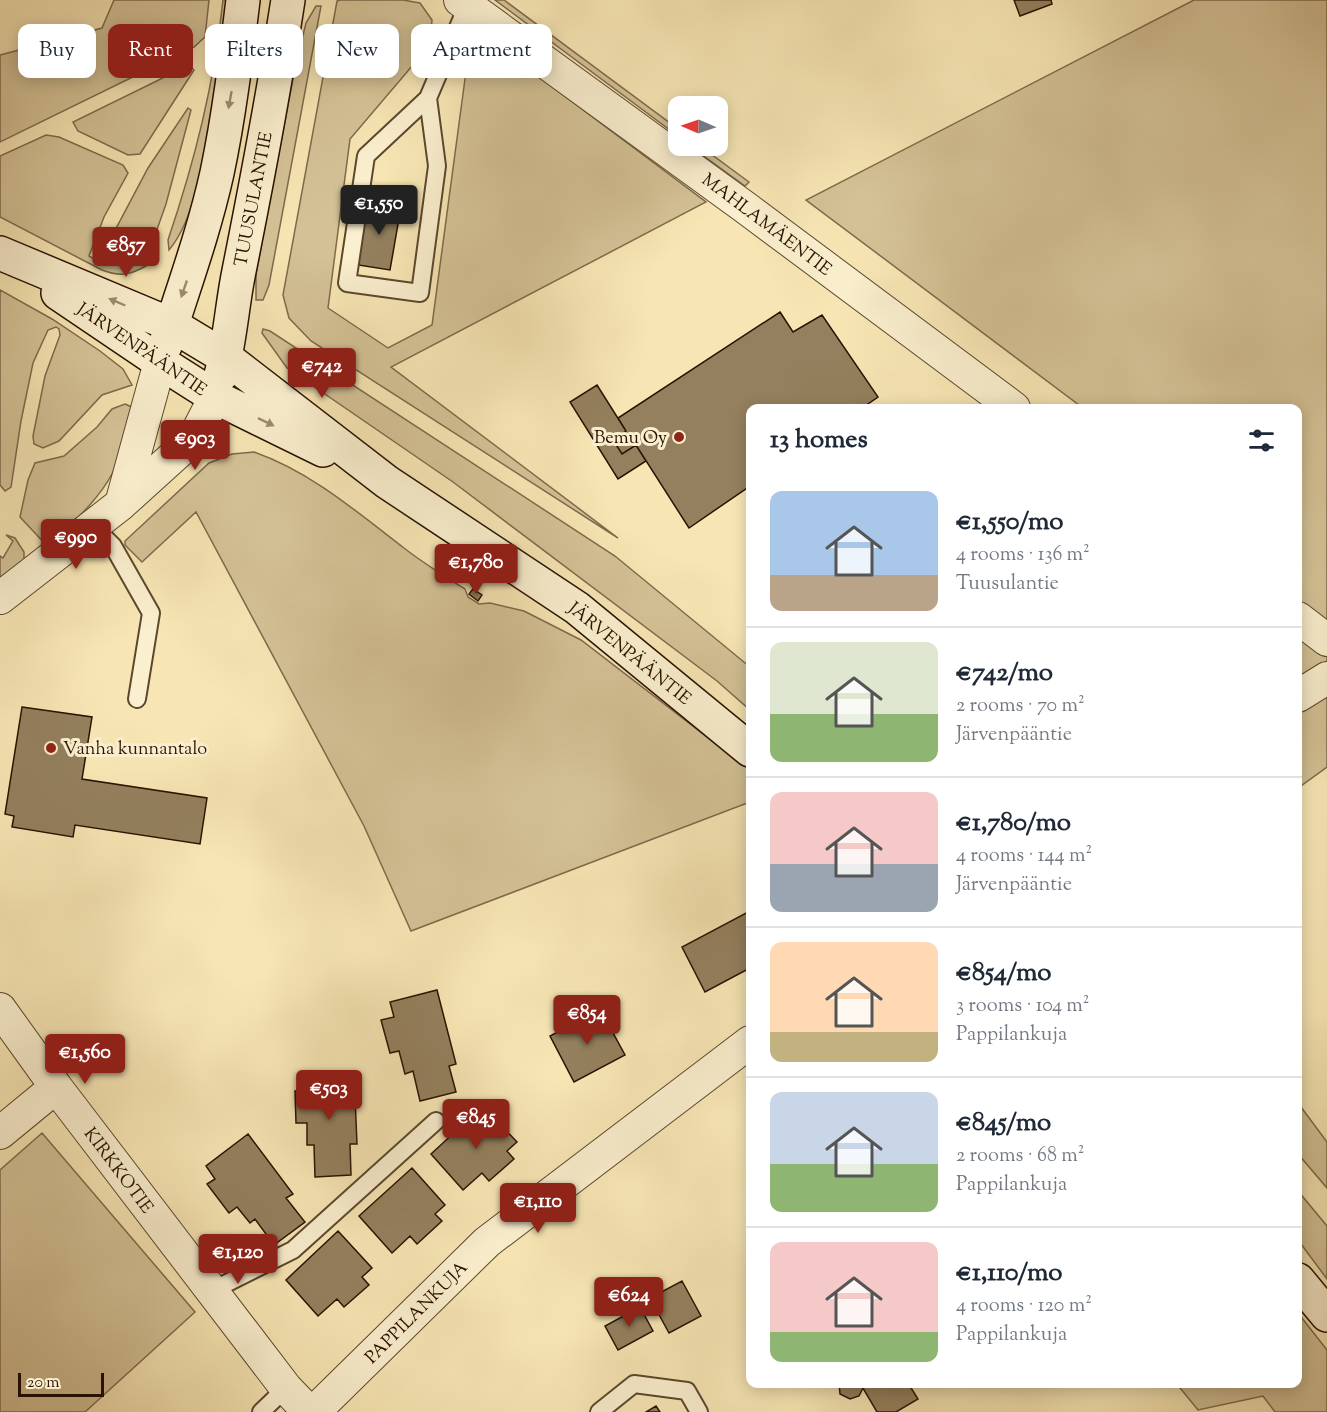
<!DOCTYPE html>
<html lang="en">
<head>
<meta charset="utf-8">
<style>
	body { margin:0; font-family:"Sorts Mill Goudy",serif; background:#f6f6f7; color:#1f2937; height:100vh; display:flex; flex-direction:column; font-size:22px; white-space:nowrap }
	* { box-sizing:border-box; margin:0 }
	p { font-size:20px; color:#747a83 }
	.icon { flex:none; width:33px; height:33px; fill:none; stroke:currentColor; stroke-width:2; stroke-linecap:round; stroke-linejoin:round }
	.map { position:relative; flex:1; overflow:hidden }
	.sheet { position:absolute; left:746px; top:404px; width:556px; height:984px; display:flex; flex-direction:column; background:#fff; border-radius:12px; box-shadow:0 3px 15px #0003 }
	.sheet>* { flex:none }
	.banner { position:absolute; left:18px; top:24px; width:570px; height:54px; display:flex; gap:12px }
	.needle { width:39px; rotate:272deg }
	.buttons { position:absolute; left:668px; top:96px; display:grid; gap:12px }
	.buttons a { display:grid; place-items:center; width:60px; height:60px; border-radius:12px; background:#fff; box-shadow:0 3px 15px #0003; font-size:30px }
	.scale { position:absolute; left:18px; bottom:15px; width:86px; box-sizing:border-box; padding-left:6px; border:3px solid #291201; border-top:0; font-size:16px; line-height:21px; white-space:nowrap; color:#291201; -webkit-text-stroke:4px #faefce; paint-order:stroke }
	.price { position:absolute; translate:-50% -51px; padding:0 14px; border-radius:6px; background:#8f2418; color:#fff; font-size:20px; line-height:39px; filter:drop-shadow(0 2px 3px #0008) }
	.price::after { content:''; position:absolute; left:50%; top:36px; width:18px; height:14px; margin-left:-9px; background:inherit; clip-path:polygon(0 0,100% 0,50% 100%) }
	.price.active { background:#222; color:#fff }
	ul { padding:0; list-style:none }
	li { display:flex; align-items:center; gap:18px; height:150px; padding:0 24px }
	li+li { border-top:2px solid #e0e1e3 }
	li span { display:grid; place-items:center; flex:none; width:168px; height:120px; border-radius:12px; color:#555 }
	li>.icon { margin-inline-start:auto }
	span .icon { width:72px; height:72px; fill:#fffc; stroke-width:1 }
	li b { font-size:26px }
	h2 { display:flex; justify-content:space-between; align-items:center; height:72px; padding:0 24px; font-size:26px }
	.pill { padding:0 21px; border-radius:12px; background:#fff; box-shadow:0 3px 15px #0003; font-size:21px; line-height:54px }
	.pill.active { background:#8f2418; color:#fff }
	.map>svg:first-child { display:block }
</style>
</head>
<body>
<div class="map">
<svg width="1327" height="1412" viewBox="0 0 1327 1412">
	<rect width="100%" height="100%" fill="#f7e6b4"/>
	<filter id="stains"><feTurbulence type="fractalNoise" baseFrequency=".00333" numOctaves="4"/><feColorMatrix values="0 0 0 0 .2 0 0 0 0 .09 0 0 0 0 .02 0 0 0 .5 -.17"/></filter>
	<radialGradient id="worn" r=".72"><stop offset=".6" stop-color="#630" stop-opacity="0"/><stop offset="1" stop-color="#630" stop-opacity=".3"/></radialGradient>
	<path fill="#d4c296" stroke="#7e6a4c" stroke-width="1.5" d="M114,0h95l-4,37 -11,10 -194,95v-87l102,-27z
		M223,0h9c-7,35 -13,70 -19,105 -7,41 -16,112 -44,145l-1,-10c27,-80 46,-155 55,-240z
		M340,0h63l17,3 12,17 -2,25 -80,94 -22,169 60,40 44,-23 35,-261 19,-18 25,10 195,146 -315,165 227,171 -307,-197 -22,-23 -6,-23 54,-294z
		M495,0h9l174,129v7z
		M1194,0h133v767l-29,21v-380h-215l-277,-208z
		M316,6h5l-52,279 -6,15h-7v-26l39,-206 11,-45z
		M191,67l3,3 -54,84 -12,1 -50,-24 -5,-9 110,-54z
		M188,108l3,2 -25,94 -12,34 -3,25c-18,11 -29,15 -49,7l-102,-53v-61l46,-21 13,2 64,28 5,8 -24,44 -15,39 7,4 8,-9 44,-83z
		M690,146h10l49,36 -4,4z
		M0,290l52,29 48,32 23,18 9,16 -30,10 -43,46 -16,7 -9,-4 -1,-8 12,-60 15,-41 -1,-6 -3,-2 -8,3 -15,33 -12,58 -10,66 -6,4 -5,-6z
		M263,329l7,2 345,225 135,111v43l-33,-29 -264,-199 -166,-114 -25,-35z
		M125,404l9,4c-6,23 -11,45 -22,66 -15,28 -42,51 -64,73l-28,-30 8,-37 7,-17 29,-7 33,-29 15,-18z
		M254,452c57,20 103,60 150,96 19,15 40,28 61,41l3,8 11,7 11,-1 34,8 57,29 169,130v32l-339,129 -47,-105 -168,-314 -54,50 -17,-17v-4l84,-78 23,-9z
		M6,535l9,3 9,14v12l-24,18v-26l3,2 10,-17z
		M1298,1103l29,39v46l-29,-34z
		M42,1133l153,179 -110,100h-85v-242z
		M1298,1191l29,35v53l-29,-39z
		M1298,1313l29,37v62h-52l-12,-16 -65,14 -22,-27h122z"/>
	<path fill="#94805e" stroke="#291201" stroke-width="1.5" d="M1014,0h37l1,4 -32,12z
		M368,202l33,5 -11,63 -32,-5z
		M780,312l13,20 29,-17 56,82 -16,11h-112v78l-61,42 -53,-83 -14,9 -9,-14 13,-9 -8,-13z
		M597,385l29,46 -13,9 9,14 14,-9 10,16 -28,18 -48,-77z
		M473,589l9,6 -4,6 -9,-7z
		M22,707l70,10 -10,62 125,19 -7,46 -125,-19 -2,12 -61,-10 2,-11 -9,-2z
		M750,911v57l-45,24 -23,-45z
		M437,990l19,74 -7,2 7,26 -36,9 -7,-30 -8,3 -6,-23 -9,2 -9,-33 13,-3 -4,-15z
		M600,1009l25,46 -51,27 -24,-46z
		M354,1073l3,71h-7l1,31 -36,2 -1,-32h-7v-22h-11l-1,-32h10v-16z
		M483,1106l34,36 -10,9 7,8 -25,22 -7,-8 -19,17 -32,-36z
		M248,1134l45,60 -7,4 19,24 -31,23 -19,-26 -5,4 -13,-16 -8,6 -22,-29 8,-5 -9,-13z
		M412,1168l33,37 -10,9 7,7 -25,23 -7,-8 -18,17 -33,-37z
		M338,1231l34,37 -10,9 7,8 -25,22 -7,-8 -19,17 -32,-36z
		M682,1281l19,35 -32,17 -19,-35z
		M640,1307l13,24 -35,19 -13,-24z
		M839,1383h69l10,16 -22,13h-19l-14,-24 -4,8 -9,3 -10,-5z
		M656,1406l4,6h-14z"/>
	<g fill="none" stroke-linecap="round" stroke-linejoin="round">
		<g stroke="#5c472e" stroke-width="20">
			<path id="lane" d="M428,98l9,68 -17,127 -73,-10 19,-127 62,-58 40,-94
				M93,526l20,20 38,67 -14,86
				M211,1291l82,-41 143,-129
				M261,1412l25,-24
				M599,1412l35,-28 53,7 12,21"/>
		</g>
		<g stroke="#5c472e" stroke-width="34">
			<path id="street" d="M460,0l286,208 268,200
				M121,504l39,-142
				M0,598l121,-94 73,-66 21,-41
				M1298,618l29,22
				M1298,696l29,-18
				M0,1009l56,78 230,301 23,24
				M0,1133l56,-46
				M314,1412l173,-170 263,-200"/>
		</g>
		<g stroke="#291201" stroke-width="36">
			<path id="secondary" d="M0,253l172,72 53,32 162,125 190,126 173,142
				M58,293l102,69 55,35 108,53
				M165,346c18,-57 39,-114 52,-173 12,-57 19,-115 26,-173
				M221,375c9,-34 11,-70 18,-104 18,-90 35,-180 49,-271
				M1298,1280l29,35"/>
		</g>
		<use href="#lane" stroke="#faefce" stroke-width="16"/>
		<use href="#street" stroke="#faefce" stroke-width="32"/>
		<use href="#secondary" stroke="#faefce" stroke-width="33"/>
	</g>
	<defs><path id="oneway-solid" d="M-6-.8H1V-3.2L6.5 0L1 3.2V.8H-6Z" transform="scale(1.5)"/></defs>
	<g fill="#9c8c72">
		<use href="#oneway-solid" transform="translate(230 100) rotate(100)"/>
		<use href="#oneway-solid" transform="translate(184 289) rotate(109)"/>
		<use href="#oneway-solid" transform="translate(117 302) rotate(-157)"/>
		<use href="#oneway-solid" transform="translate(266 422) rotate(26)"/>
	</g>
	<g fill="#8f2418" stroke="#faefce" stroke-width="2">
		<circle cx="679" cy="437" r="6"/>
		<circle cx="51" cy="748" r="6"/>
	</g>
	<g text-anchor="middle" stroke-width="6" stroke-linejoin="round" paint-order="stroke">
		<g font-size="18" fill="#291201" stroke="#faefce">
			<text transform="translate(253 199) rotate(-79)" y="6">TUUSULANTIE</text>
			<text transform="translate(767 224) rotate(37)" y="6">MAHLAMÄENTIE</text>
			<text transform="translate(142 349) rotate(34)" y="6">JÄRVENPÄÄNTIE</text>
			<text transform="translate(630 653) rotate(39)" y="6">JÄRVENPÄÄNTIE</text>
			<text transform="translate(119 1170) rotate(53)" y="6">KIRKKOTIE</text>
			<text transform="translate(416 1312) rotate(-45)" y="6">PAPPILANKUJA</text>
		</g>
		<g font-size="18" fill="#291201" stroke="#faefce" text-anchor="end">
			<text x="667" y="443">Bemu Oy</text>
			<text x="63" y="754" text-anchor="start">Vanha kunnantalo</text>
		</g>
	</g>
	<rect width="100%" height="100%" filter="url(#stains)"/>
	<rect width="100%" height="100%" fill="url(#worn)"/>
</svg>
<div class="buttons">
<a><svg class="needle" viewBox="-14 -14 28 28"><path d="M0-13l5 13h-10z" fill="#e53935"/><path d="M0 13l5-13h-10z" fill="#747a83"/></svg></a>
</div>
<div class="scale">20 m</div>
<b class="price active" style="left:379px;top:236px">€1,550</b>
<b class="price" style="left:126px;top:278px">€857</b>
<b class="price" style="left:322px;top:399px">€742</b>
<b class="price" style="left:195px;top:471px">€903</b>
<b class="price" style="left:76px;top:570px">€990</b>
<b class="price" style="left:476px;top:595px">€1,780</b>
<b class="price" style="left:587px;top:1046px">€854</b>
<b class="price" style="left:85px;top:1085px">€1,560</b>
<b class="price" style="left:329px;top:1121px">€503</b>
<b class="price" style="left:476px;top:1150px">€845</b>
<b class="price" style="left:538px;top:1234px">€1,110</b>
<b class="price" style="left:238px;top:1285px">€1,120</b>
<b class="price" style="left:629px;top:1328px">€624</b>
<div class="banner">
<a class="pill">Buy</a>
<a class="pill active">Rent</a>
<a class="pill">Filters</a>
<a class="pill">New</a>
<a class="pill">Apartment</a>
</div>
<section class="sheet">
<h2>13 homes<svg class="icon" aria-label="filters" viewBox="0 0 24 24"><path d="M4 7h16M4 17h16"/><circle cx="9" cy="7" r="2"/><circle cx="15" cy="17" r="2"/></svg></h2>
<ul>
<li><span style="background:linear-gradient(#a9c7e8 70%,#b9a48a 0)"><svg class="icon" aria-label="home" viewBox="0 0 24 24"><path d="M3 11l9-7 9 7M6 9v11h12V9"/></svg></span><div><b>€1,550/mo</b><p>4 rooms · 136 m²</p><p>Tuusulantie</p></div></li>
<li><span style="background:linear-gradient(#dfe7d0 60%,#8fb573 0)"><svg class="icon" aria-label="home" viewBox="0 0 24 24"><path d="M3 11l9-7 9 7M6 9v11h12V9"/></svg></span><div><b>€742/mo</b><p>2 rooms · 70 m²</p><p>Järvenpääntie</p></div></li>
<li><span style="background:linear-gradient(#f6c9c9 60%,#9aa5b1 0)"><svg class="icon" aria-label="home" viewBox="0 0 24 24"><path d="M3 11l9-7 9 7M6 9v11h12V9"/></svg></span><div><b>€1,780/mo</b><p>4 rooms · 144 m²</p><p>Järvenpääntie</p></div></li>
<li><span style="background:linear-gradient(#ffd9b3 75%,#c2b280 0)"><svg class="icon" aria-label="home" viewBox="0 0 24 24"><path d="M3 11l9-7 9 7M6 9v11h12V9"/></svg></span><div><b>€854/mo</b><p>3 rooms · 104 m²</p><p>Pappilankuja</p></div></li>
<li><span style="background:linear-gradient(#c9d6e8 60%,#8fb573 0)"><svg class="icon" aria-label="home" viewBox="0 0 24 24"><path d="M3 11l9-7 9 7M6 9v11h12V9"/></svg></span><div><b>€845/mo</b><p>2 rooms · 68 m²</p><p>Pappilankuja</p></div></li>
<li><span style="background:linear-gradient(#f6c9c9 75%,#8fb573 0)"><svg class="icon" aria-label="home" viewBox="0 0 24 24"><path d="M3 11l9-7 9 7M6 9v11h12V9"/></svg></span><div><b>€1,110/mo</b><p>4 rooms · 120 m²</p><p>Pappilankuja</p></div></li>
</ul>
</section>
</div>
</body>
</html>
